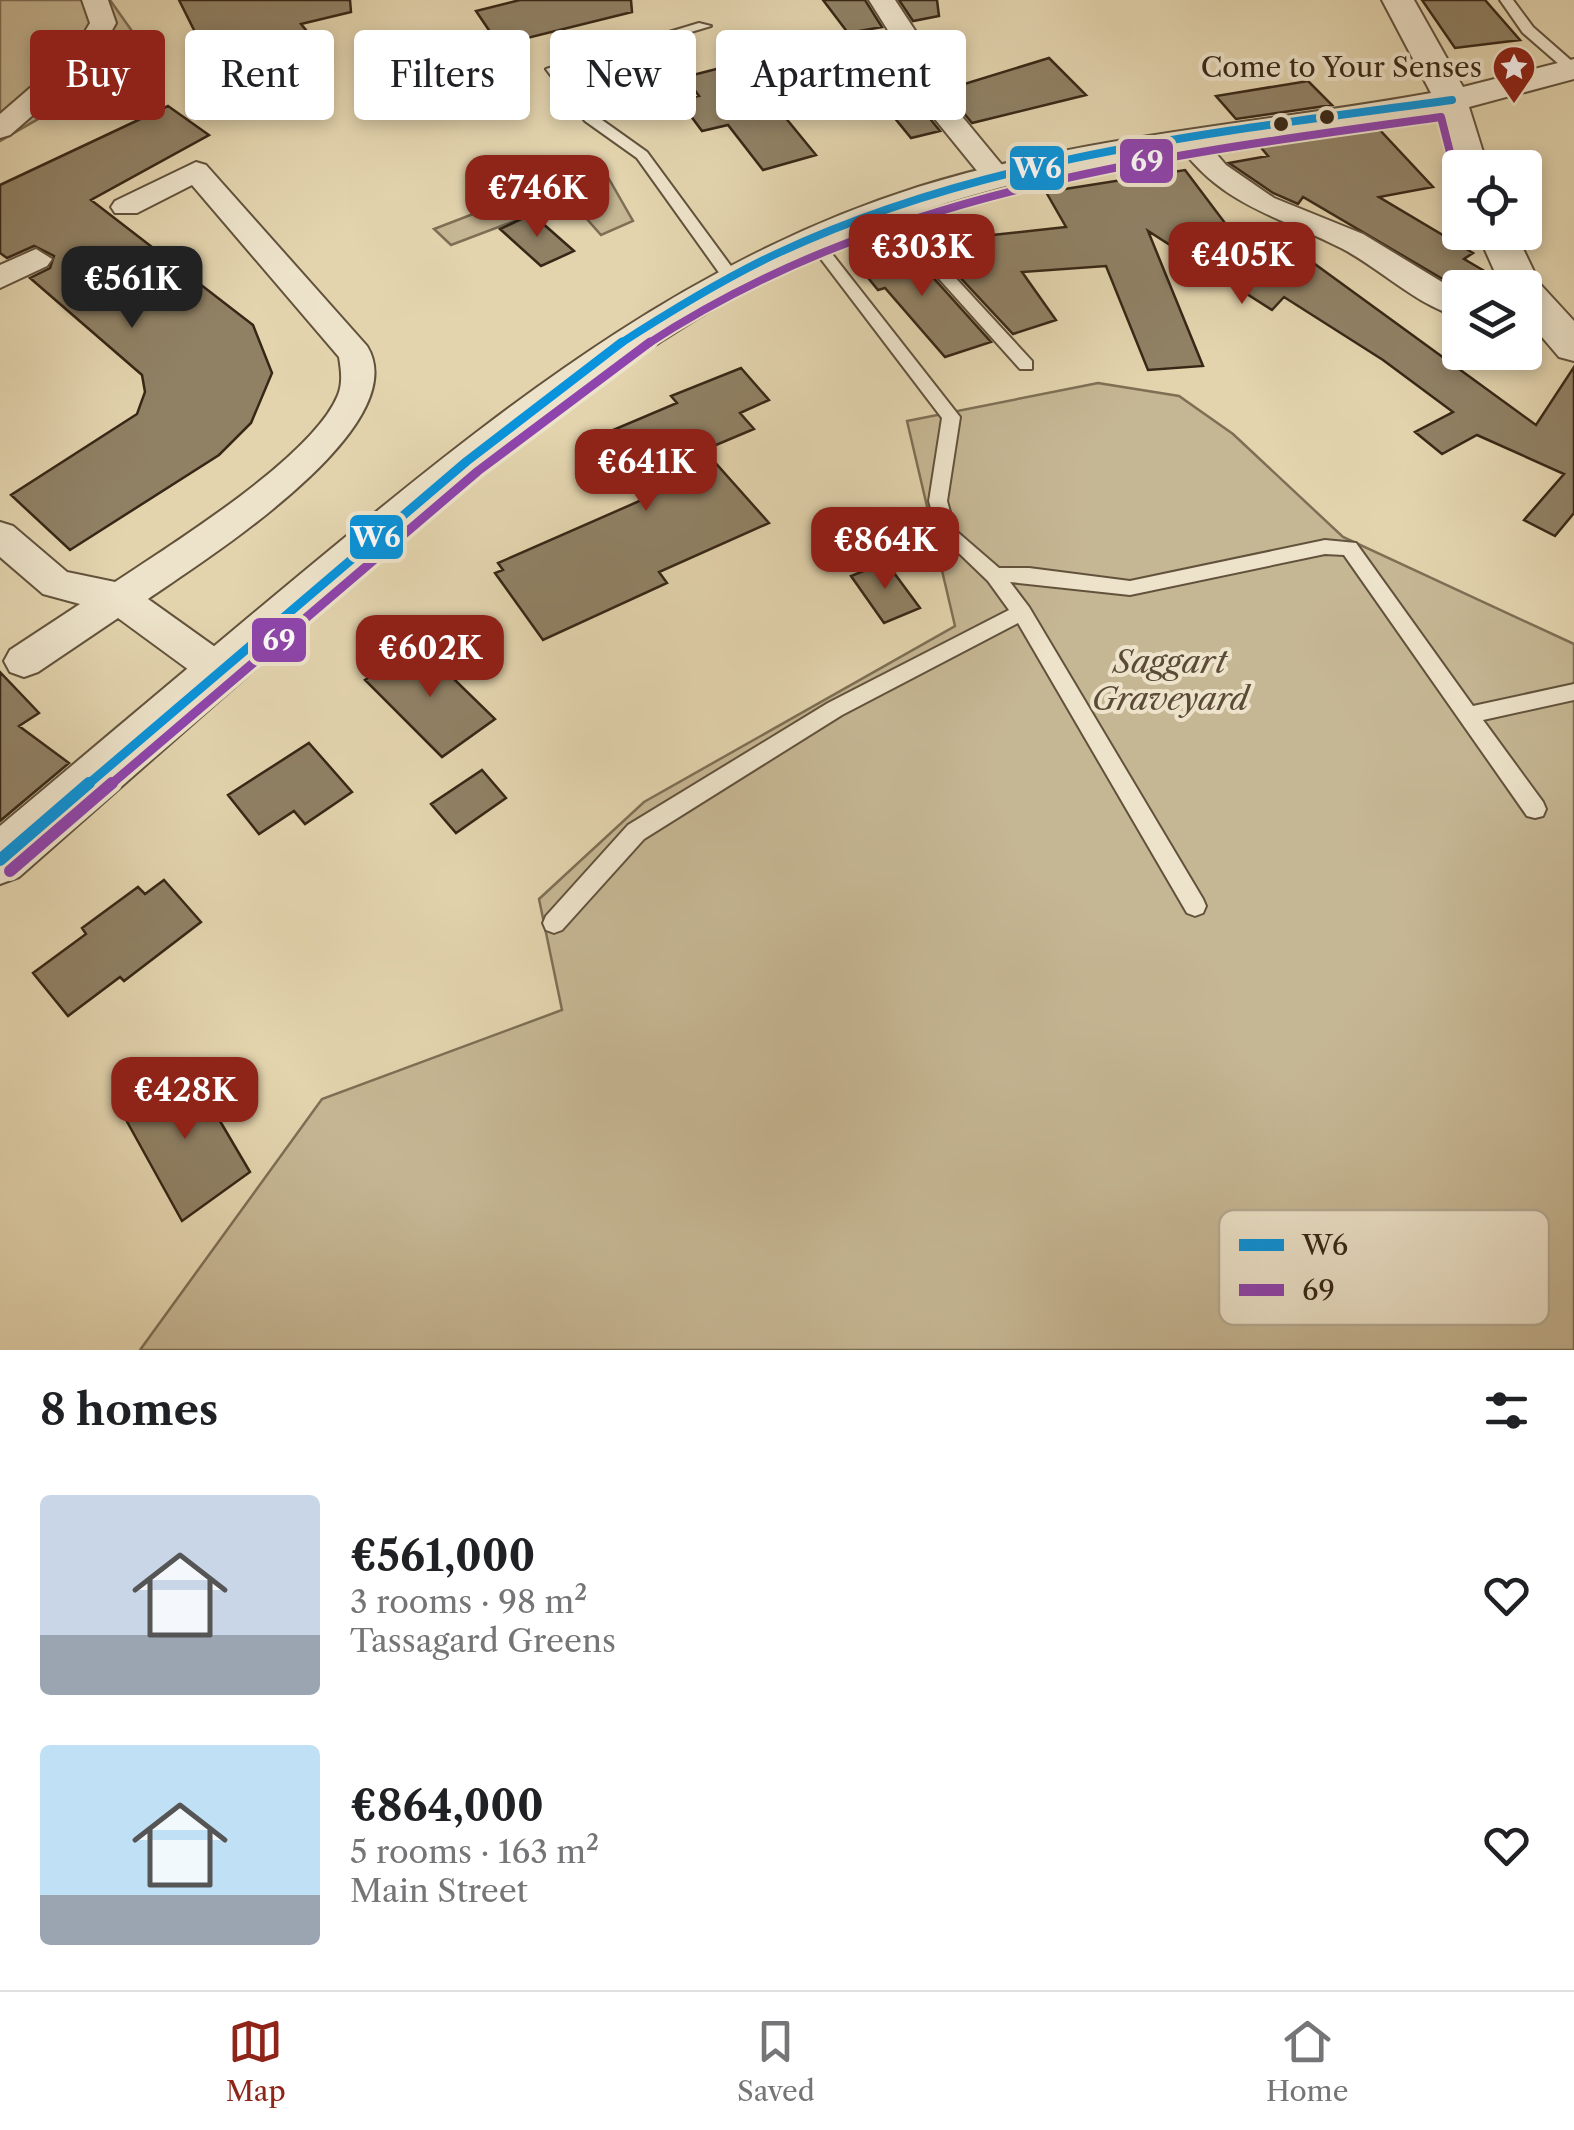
<!DOCTYPE html>
<html lang="en">
<head>
<meta charset="utf-8">
<style>
	body { margin:0; font-family:"Libre Caslon Text",serif; background:#f6f6f6; color:#202124; height:100vh; display:flex; flex-direction:column; font-size:38px; white-space:nowrap }
	* { box-sizing:border-box; margin:0 }
	p { font-size:32px; color:#757577 }
	.icon { flex:none; width:55px; height:55px; fill:none; stroke:currentColor; stroke-width:2; stroke-linecap:round; stroke-linejoin:round }
	.map { position:relative; height:1350px; overflow:hidden }
	.side { display:flex; flex-direction:column; background:#fff; flex:1 }
	.side>* { flex:none }
	.top-card { position:absolute; left:30px; top:30px; width:1000px; height:90px; display:flex; gap:20px }
	.tools { position:absolute; left:1442px; top:150px; display:grid; gap:20px }
	.tools a { display:grid; place-items:center; width:100px; height:100px; border-radius:10px; background:#fff; box-shadow:0 5px 15px #0003; font-size:50px }
	.price { position:absolute; translate:-50% -85px; padding:0 22px; border-radius:20px; background:#8f2418; color:#fff; font-size:32px; line-height:65px; filter:drop-shadow(0 2px 5px #0008) }
	.price::after { content:''; position:absolute; left:50%; top:60px; width:30px; height:22px; margin-left:-15px; background:inherit; clip-path:polygon(0 0,100% 0,50% 100%) }
	.price.current { background:#222; color:#fff }
	ul { padding:0; list-style:none }
	li { display:flex; align-items:center; gap:30px; height:250px; padding:0 40px }
	li span { display:grid; place-items:center; flex:none; width:280px; height:200px; border-radius:10px; color:#555 }
	li>.icon { margin-inline-start:auto }
	span .icon { width:120px; height:120px; fill:#fffc; stroke-width:1 }
	li b { font-size:42px }
	h2 { display:flex; justify-content:space-between; align-items:center; height:120px; padding:0 40px; font-size:42px }
	.pill { padding:0 35px; border-radius:10px; background:#fff; box-shadow:0 5px 15px #0003; font-size:35px; line-height:90px }
	.pill.current { background:#8f2418; color:#fff }
	.menu { display:flex; justify-content:space-around; align-items:center; height:140px; border-top:2px solid #e0e0e0; background:#fff; font-size:28px; color:#757577 }
	.menu a { display:grid; justify-items:center; gap:5px }
	.menu .current { color:#8f2418 }
	.map>svg:first-child { display:block }
</style>
</head>
<body>
<div class="map">
<svg width="1574" height="1350" viewBox="0 0 1574 1350">
	<rect width="100%" height="100%" fill="#e3d4ae"/>
	<filter id="stains"><feTurbulence type="fractalNoise" baseFrequency=".002" numOctaves="4"/><feColorMatrix values="0 0 0 0 .2 0 0 0 0 .09 0 0 0 0 .02 0 0 0 .5 -.17"/></filter>
	<radialGradient id="worn" r=".72"><stop offset=".6" stop-color="#630" stop-opacity="0"/><stop offset="1" stop-color="#630" stop-opacity=".3"/></radialGradient>
	<path fill="#c6b794" stroke="#7e6f55" stroke-width="2.5" d="M0,0h110l39,55 -149,86z
		M601,165l32,56 -32,14 -31,-35 -119,45 -17,-16z
		M1098,383l81,13 54,38 110,103 231,107v706h-1434l182,-251 240,-89 -23,-111 105,-97 311,-176 -48,-205z"/>
	<path fill="#908165" stroke="#372716" stroke-width="2.5" d="M179,0h171l1,12 -50,12 10,12 -19,2 6,10 -84,22z
		M520,0h111l1,12 -133,33 -23,-34z
		M823,0h42l17,27 -34,6z
		M899,0h38l2,16 -26,5z
		M1422,0h63l35,40 -65,8z
		M1049,58l37,37 -114,28 -27,-33z
		M740,63l14,18 27,-7 25,30 -26,7 36,44 -53,15 -35,-45 -26,6 -23,-31 20,-4 -14,-19z
		M1308,81l24,24 -96,14 -20,-23z
		M909,93l1,1 30,37 -29,7 -31,-38z
		M168,106l41,29 -118,65 162,125 19,48 -21,50 -32,32 -149,95 -59,-55 126,-81 8,-22 -3,-17 -112,-97 20,-10 4,-12 -20,-10 -27,12 -7,-5v-68z
		M1378,128l55,59 -54,10 94,56 -9,6 29,17 5,12h-40l-155,-91 -5,7 -25,-11 -44,-30 39,-7 -10,-12z
		M1185,170l55,73 19,16 27,-16 250,182 38,-58v146l-19,23 -31,-16 40,-46 -87,-39 -35,19 -27,-22 38,-20 -70,-52 -99,-63 -12,13 -124,-79 55,135 -55,4 -42,-104 -84,6 34,48 -43,14 -86,-92 139,-15 -20,-35z
		M532,214l42,37 -33,15 -41,-37z
		M903,244l88,98 -46,15 -60,-69 -7,2 -27,-33z
		M741,368l28,32 -29,13 14,16 -50,21 65,73 -110,49 8,11 -124,57 -48,-67 8,-3 -5,-7 162,-71 -47,-62 64,-27 -6,-7z
		M886,562l34,46 -36,15 -33,-47z
		M418,644l77,75 -53,38 -77,-77z
		M0,672l39,41 -20,13 50,37 -69,58z
		M309,743l43,49 -47,32 -11,-13 -35,23 -31,-39z
		M482,770l24,28 -50,35 -25,-29z
		M164,880l37,42 -77,59 -4,-4 -52,39 -35,-43 53,-39 -4,-6 56,-41 7,7z
		M187,1065l63,107 -68,49 -62,-112z"/>
	<g fill="none" stroke-linecap="round" stroke-linejoin="round">
		<g stroke="#62523c" stroke-width="4">
			<path id="service" d="M1500,0h13l20,27 41,36v10l-6,-1 -45,-39z
				M699,23l12,3 -150,45 34,44 52,37 92,125 -8,5 -6,-1 -88,-123 -52,-37 -39,-52z
				M886,206l5,2 141,153v8h-12l-139,-155 -3,-3z
				M813,234l5,2 142,181 -13,84 8,29 44,38h30l101,13 195,-41 31,3 117,163 101,-22v16l-91,20 60,82 3,7 -3,7 -8,2 -8,-2 -183,-261 -19,-1 -195,41 -120,-13 19,25 174,292 3,7 -3,7 -8,3 -8,-3 -169,-290 -176,92 -198,124 -82,91 -8,3 -8,-3 -3,-7 3,-7 82,-91 200,-122 181,-93 -21,-29 -50,-48 -9,-32 13,-83 -134,-176v-6z"/>
		</g>
		<g stroke="#62523c" stroke-width="4">
			<path id="minor" d="M82,0h26l8,23 -21,38 -85,74 -10,3v-24l74,-64 16,-27z
				M869,0h26l44,67 2,24 66,80 5,6 -5,6h-20l-74,-91 -2,-25z
				M1190,132l10,3 26,30 48,33 89,36 97,59v24c-43,-11 -80,-49 -119,-69 -65,-33 -121,-43 -165,-107l4,-6z
				M196,162l10,3 161,181c50,81 -164,215 -219,253l84,60 6,11 -6,11 -14,5 -14,-5 -86,-63 -80,54 -14,5 -14,-5 -6,-11 6,-11 70,-46 -37,-10 -43,-37v-35l13,4 54,46 48,10c57,-38 198,-125 223,-187 5,-12 3,-26 1,-38l-147,-172 -55,28h-22l-4,-6 4,-6z
				M36,249l16,10 -5,7 -47,22v-23z"/>
		</g>
		<g stroke="#62523c" stroke-width="4">
			<path id="tertiary" d="M1382,0h32l49,87 111,-28v20l-105,28 19,61h-28v8l-8,-8 -16,-55c-163,30 -331,40 -490,90 -232,73 -416,226 -596,383 -111,96 -221,194 -331,291l-19,7v-58c116,-97 232,-196 349,-292 175,-144 351,-278 569,-347 166,-52 342,-63 513,-94z
				M1477,232h38l25,52 34,37v40l-15,-4 -34,-40v-29h-23z"/>
		</g>
		<use href="#service" fill="#ede3ca" fill-rule="evenodd"/>
		<use href="#minor" fill="#ede3ca" fill-rule="evenodd"/>
		<use href="#tertiary" fill="#ede3ca" fill-rule="evenodd"/>
		<g stroke="#ede3ca" stroke-width="12">
			<path id="bus-1-far2" d="M618,345c51,-33 103,-65 158,-91 210,-99 449,-123 676,-154"/>
		</g>
		<g stroke="#ede3ca" stroke-width="16">
			<path id="bus-1-far1" d="M86,786l381,-325 155,-119"/>
		</g>
		<g stroke="#ede3ca" stroke-width="20">
			<path id="bus-1" d="M0,860l89,-77"/>
		</g>
		<g stroke="#ede3ca" stroke-width="12">
			<path id="bus-2-far2" d="M646,345c238,-156 519,-190 795,-228l14,55"/>
		</g>
		<g stroke="#ede3ca" stroke-width="16">
			<path id="bus-2-far1" d="M109,786l369,-315 172,-129"/>
		</g>
		<g stroke="#ede3ca" stroke-width="20">
			<path id="bus-2" d="M10,871l102,-88"/>
		</g>
		<use href="#bus-1-far2" stroke="#0893dc" stroke-width="8"/>
		<use href="#bus-1-far1" stroke="#0893dc" stroke-width="9"/>
		<use href="#bus-1" stroke="#0893dc" stroke-width="12"/>
		<use href="#bus-2-far2" stroke="#8e44ad" stroke-width="8"/>
		<use href="#bus-2-far1" stroke="#8e44ad" stroke-width="9"/>
		<use href="#bus-2" stroke="#8e44ad" stroke-width="12"/>
	</g>
	<defs>
		<g id="sight-pin" transform="scale(2.25)"><path d="M0 17L-7.5 6A9.5 9.5 0 1 1 7.5 6Z" fill="#8f2418" stroke="#ede3ca"/><path d="M0-6L1.8-2.2L6-1.7L2.9 1.2L3.7 5.4L0 3.3L-3.7 5.4L-2.9 1.2L-6-1.7L-1.8-2.2Z" fill="#fff"/></g>
	</defs>
	<g fill-rule="evenodd">
		<use href="#sight-pin" x="1514" y="67"/>
	</g>
	<g fill="#372716" stroke="#ede3ca" stroke-width="4">
		<circle cx="1327" cy="117" r="9"/>
		<circle cx="1281" cy="124" r="9"/>
	</g>
	<g text-anchor="middle" stroke-width="8" stroke-linejoin="round" paint-order="stroke">
		<g font-size="28" fill="#372716" stroke="#ede3ca" text-anchor="end">
			<text x="1482" y="77">Come to Your Senses</text>
		</g>
		<g font-size="32" font-style="italic" fill="#5b4b36" stroke="#ede3ca">
			<text x="1170" y="673">Saggart<tspan x="1170" dy="37">Graveyard</tspan></text>
		</g>
	</g>
	<rect x="1219" y="1210" width="330" height="115" rx="15" fill="#ede3ca" stroke="#b6ab94" stroke-width="2.5"/>
	<rect x="1239" y="1239" width="45" height="12" fill="#0893dc"/>
	<rect x="1239" y="1284" width="45" height="12" fill="#8e44ad"/>
	<g font-size="28" fill="#372716">
		<text x="1302" y="1255">W6</text>
		<text x="1302" y="1300">69</text>
	</g>
	<g stroke="#ede3ca" stroke-width="4">
		<rect x="1118" y="137" width="57" height="48" rx="10" fill="#8e44ad"/>
		<rect x="1008" y="144" width="58" height="48" rx="10" fill="#0893dc"/>
		<rect x="348" y="513" width="57" height="48" rx="10" fill="#0893dc"/>
		<rect x="250" y="616" width="58" height="48" rx="10" fill="#8e44ad"/>
	</g>
	<g font-size="28" text-anchor="middle" font-weight="bold" fill="#fff">
		<text x="1147" y="171">69</text>
		<text x="1037" y="178">W6</text>
		<text x="376" y="547">W6</text>
		<text x="279" y="650">69</text>
	</g>
	<rect width="100%" height="100%" filter="url(#stains)"/>
	<rect width="100%" height="100%" fill="url(#worn)"/>
</svg>
<div class="tools">
<a><svg class="icon" aria-label="locate" viewBox="0 0 24 24"><circle cx="12" cy="12" r="6"/><path d="M12 2v4M12 18v4M2 12h4M18 12h4"/></svg></a>
<a><svg class="icon" aria-label="layers" viewBox="0 0 24 24"><path d="M12 4l9 5-9 5-9-5zM3 14l9 5 9-5"/></svg></a>
</div>
<b class="price" style="left:537px;top:240px">€746K</b>
<b class="price" style="left:922px;top:299px">€303K</b>
<b class="price" style="left:1242px;top:307px">€405K</b>
<b class="price current" style="left:132px;top:331px">€561K</b>
<b class="price" style="left:646px;top:514px">€641K</b>
<b class="price" style="left:885px;top:592px">€864K</b>
<b class="price" style="left:430px;top:700px">€602K</b>
<b class="price" style="left:185px;top:1142px">€428K</b>
<div class="top-card">
<a class="pill current">Buy</a>
<a class="pill">Rent</a>
<a class="pill">Filters</a>
<a class="pill">New</a>
<a class="pill">Apartment</a>
</div>
</div>
<section class="side">
<h2>8 homes<svg class="icon" aria-label="filters" viewBox="0 0 24 24"><path d="M4 7h16M4 17h16"/><circle cx="9" cy="7" r="2"/><circle cx="15" cy="17" r="2"/></svg></h2>
<ul>
<li><span style="background:linear-gradient(#c9d6e8 70%,#9aa5b1 0)"><svg class="icon" aria-label="home" viewBox="0 0 24 24"><path d="M3 11l9-7 9 7M6 9v11h12V9"/></svg></span><div><b>€561,000</b><p>3 rooms · 98 m²</p><p>Tassagard Greens</p></div><svg class="icon" aria-label="heart" viewBox="0 0 24 24"><path d="M12 20l-8-8c-3-5 5-10 8-4 3-6 11-1 8 4z"/></svg></li>
<li><span style="background:linear-gradient(#bfe0f5 75%,#9aa5b1 0)"><svg class="icon" aria-label="home" viewBox="0 0 24 24"><path d="M3 11l9-7 9 7M6 9v11h12V9"/></svg></span><div><b>€864,000</b><p>5 rooms · 163 m²</p><p>Main Street</p></div><svg class="icon" aria-label="heart" viewBox="0 0 24 24"><path d="M12 20l-8-8c-3-5 5-10 8-4 3-6 11-1 8 4z"/></svg></li>
</ul>
</section>
<nav class="menu">
<a class="current"><svg class="icon" aria-label="map" viewBox="0 0 24 24"><path d="M3 6l6-2 6 2 6-2v14l-6 2-6-2-6 2zM9 4v14M15 6v14"/></svg>Map</a>
<a><svg class="icon" aria-label="saved" viewBox="0 0 24 24"><path d="M7 4h10v16l-5-4-5 4z"/></svg>Saved</a>
<a><svg class="icon" aria-label="home" viewBox="0 0 24 24"><path d="M3 11l9-7 9 7M6 9v11h12V9"/></svg>Home</a>
</nav>
</body>
</html>
